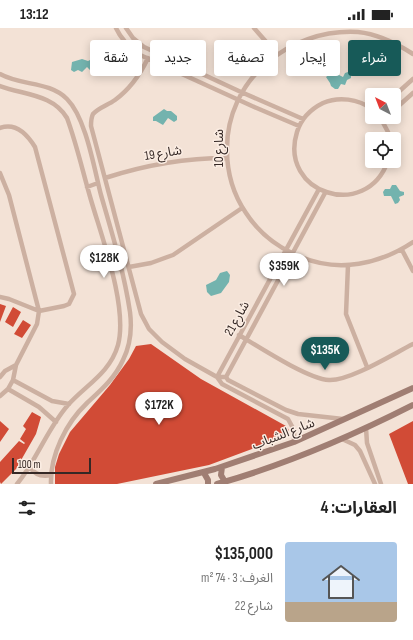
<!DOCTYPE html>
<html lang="ar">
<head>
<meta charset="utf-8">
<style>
	body { margin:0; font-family:"Sofia Sans Condensed","Noto Sans Arabic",sans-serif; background:#f6f6f6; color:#222; direction:rtl; height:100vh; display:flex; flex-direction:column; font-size:15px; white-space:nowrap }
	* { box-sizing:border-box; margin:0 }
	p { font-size:13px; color:#767676 }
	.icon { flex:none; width:22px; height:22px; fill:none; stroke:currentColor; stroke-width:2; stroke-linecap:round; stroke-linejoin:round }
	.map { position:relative; height:456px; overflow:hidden; direction:ltr }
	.sheet { display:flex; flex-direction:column; background:#fff; flex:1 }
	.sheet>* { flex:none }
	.top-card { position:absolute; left:12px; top:12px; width:389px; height:36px; direction:rtl; display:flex; gap:8px }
	.needle { width:26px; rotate:318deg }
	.buttons { position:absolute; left:365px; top:60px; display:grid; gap:8px }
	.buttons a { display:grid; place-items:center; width:36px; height:36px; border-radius:4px; background:#fff; box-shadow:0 2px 10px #0003; font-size:20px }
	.scale { position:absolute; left:12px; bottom:10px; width:79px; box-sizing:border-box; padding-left:4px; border:2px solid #352825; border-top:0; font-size:11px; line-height:14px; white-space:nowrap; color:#352825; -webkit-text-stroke:3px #fbede3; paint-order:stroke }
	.price { position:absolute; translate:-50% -34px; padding:0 9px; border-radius:14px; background:#fff; color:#222; font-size:13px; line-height:26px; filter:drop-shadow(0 1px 2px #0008) }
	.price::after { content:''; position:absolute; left:50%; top:24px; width:12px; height:9px; margin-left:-6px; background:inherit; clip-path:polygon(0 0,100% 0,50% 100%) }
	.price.on { background:#175a58; color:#fff }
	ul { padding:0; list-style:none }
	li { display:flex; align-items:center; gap:12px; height:100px; padding:0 16px }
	li span { display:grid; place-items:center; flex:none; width:112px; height:80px; border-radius:4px; color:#555 }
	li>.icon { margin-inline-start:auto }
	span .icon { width:48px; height:48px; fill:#fffc; stroke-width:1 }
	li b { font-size:17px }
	h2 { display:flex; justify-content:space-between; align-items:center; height:48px; padding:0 16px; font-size:17px }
	.tag { padding:0 14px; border-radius:4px; background:#fff; box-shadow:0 2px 10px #0003; font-size:14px; line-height:36px }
	.tag.on { background:#175a58; color:#fff }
	.status { display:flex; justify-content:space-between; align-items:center; height:28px; padding:0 20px; background:#fff; direction:ltr }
	.status svg { height:11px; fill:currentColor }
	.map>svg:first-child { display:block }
</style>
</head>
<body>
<div class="status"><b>13:12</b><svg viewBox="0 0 49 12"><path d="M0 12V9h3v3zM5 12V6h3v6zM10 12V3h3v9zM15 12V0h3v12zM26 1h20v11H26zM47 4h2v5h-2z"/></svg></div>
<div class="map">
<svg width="413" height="456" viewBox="0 0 413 456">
	<rect width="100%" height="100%" fill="#f3e2d6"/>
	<path fill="#73b3ae" d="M94,30h3l1,5 -5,2 -3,5 -3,-3 -5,5 -4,-2 -4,2 -3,-2 1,-8 10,-3 6,2z
		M348,44l3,2v4l-4,2 -2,5 -4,-1 -3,5h-3l-4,-3 -1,-3 -4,-6 4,-3 4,2 3,-2 6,3 2,-4z
		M164,81l3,2h4l6,5v4l-3,2 -6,-4 -5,7 -7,-4h-3v-4z
		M392,157h4l4,6 4,1v3l-5,2 1,3 -2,3 -3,1 -4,-8h-7l-1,-4 2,-3h5z
		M227,243l3,4 -1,7 -8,11 -10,3 -4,-4 -1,-7 10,-5 4,-7z"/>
	<path fill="#d14b36" d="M0,276l6,2 -6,16z
		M13,279l8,5 -8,15 -8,-5z
		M23,292l8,5 -9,13 -8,-4z
		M151,316l50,35 85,47 3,4v5l-80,30 -92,19h-62v-17l4,-13 11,-22 40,-47 19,-26 7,-13z
		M32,384l9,5 -5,17 -20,35 -15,15 -1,-2v-20l19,-21 5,3 1,-1 -5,-4 6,-10 -3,-3z
		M0,393l9,8 -9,13z
		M413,393v63h-5l-19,-50z"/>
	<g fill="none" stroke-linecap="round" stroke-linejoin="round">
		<path stroke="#ccb0a1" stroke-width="4.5" d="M116,0c5,11 12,18 22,26l114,52 47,20
			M126,0l7,10 11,9 97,45 62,27
			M254,0l22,25
			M413,26c-17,-11 -35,-20 -55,-22 -70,-4 -132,49 -131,118 0,22 6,44 19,63 13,20 32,35 55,44 38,16 79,7 112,-15
			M148,30c-8,17 -18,31 -33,42 -7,5 -17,8 -22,14 -2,4 -2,8 -2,12l50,188 8,15 13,13 23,17 32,18h9
			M0,46c21,12 49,7 67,25 19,19 27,69 34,96 11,38 23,77 29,117 2,16 0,34 -7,48 -8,18 -22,30 -36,43 -21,20 -37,52 -36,81
			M0,58c24,9 53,8 67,32 10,27 16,55 24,82 11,38 37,107 27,145 -8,28 -32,40 -50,60 -21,24 -31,55 -51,79
			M394,68l19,-17
			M372,81c-14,-10 -33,-13 -49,-6 -12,6 -22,16 -26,29 -19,61 69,90 91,29
			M394,82l19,-17
			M380,89l8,15 1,7
			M0,100c16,-6 27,6 35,19l39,147 -5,10 -5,2 -25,5 -30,-12 -9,-2
			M0,145l9,22 30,116 -2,13 -21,41 -3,15 -5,9 -8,7
			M105,150c40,-13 80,-20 122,-20
			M87,159l11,-4
			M325,165l-99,184 2,3 58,30 12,4 45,5
			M402,222l11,21
			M348,237l-2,49 21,53
			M129,239l22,-4 22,-8 69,-47
			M239,307c20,12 69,44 90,45 21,1 64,-26 84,-36
			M0,349l5,-6 11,-6
			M13,352l39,21 17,3
			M8,361l31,18 17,15
			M366,400l1,15 14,41
			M342,411l13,6 5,6 15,33
			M294,414v-12l-6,-11 -66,-35 -5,-7 102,-188
			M30,439c5,8 12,10 21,8"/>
		<path stroke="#a07e73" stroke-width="6" d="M222,439l-1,8 4,7
			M204,445l4,7v4
			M156,456l59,-15 79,-27 119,-54
			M217,456c68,-19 133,-47 196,-79"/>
	</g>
	<g text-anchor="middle" stroke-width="3" stroke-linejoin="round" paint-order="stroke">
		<g font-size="13" fill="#352825" stroke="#fbede3">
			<text transform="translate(218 120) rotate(-90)" y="5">شارع 10</text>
			<text transform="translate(163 124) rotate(-9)" y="5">شارع 19</text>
			<text transform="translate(236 290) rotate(-61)" y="5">شارع 21</text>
			<text transform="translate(283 405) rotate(-21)" y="5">شارع الشباب</text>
		</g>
	</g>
</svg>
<div class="buttons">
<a><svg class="needle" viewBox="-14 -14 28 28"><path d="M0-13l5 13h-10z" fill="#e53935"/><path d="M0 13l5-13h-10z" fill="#767676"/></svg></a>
<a><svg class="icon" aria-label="locate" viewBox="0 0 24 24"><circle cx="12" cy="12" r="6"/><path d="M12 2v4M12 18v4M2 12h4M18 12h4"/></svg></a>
</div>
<div class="scale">100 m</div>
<b class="price" style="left:104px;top:251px">$128K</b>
<b class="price" style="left:284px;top:259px">$359K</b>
<b class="price on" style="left:325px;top:343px">$135K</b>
<b class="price" style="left:159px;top:398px">$172K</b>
<div class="top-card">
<a class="tag on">شراء</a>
<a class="tag">إيجار</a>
<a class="tag">تصفية</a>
<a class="tag">جديد</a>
<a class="tag">شقة</a>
</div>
</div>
<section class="sheet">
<h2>العقارات: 4<svg class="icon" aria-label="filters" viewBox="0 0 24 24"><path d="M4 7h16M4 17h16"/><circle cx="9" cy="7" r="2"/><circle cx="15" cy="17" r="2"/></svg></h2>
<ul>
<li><span style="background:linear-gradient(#a9c7e8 75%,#b9a48a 0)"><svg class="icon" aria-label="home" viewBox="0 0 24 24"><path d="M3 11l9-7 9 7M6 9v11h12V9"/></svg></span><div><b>$135,000</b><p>الغرف: 3 · 74 m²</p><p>شارع 22</p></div></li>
</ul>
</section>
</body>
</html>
